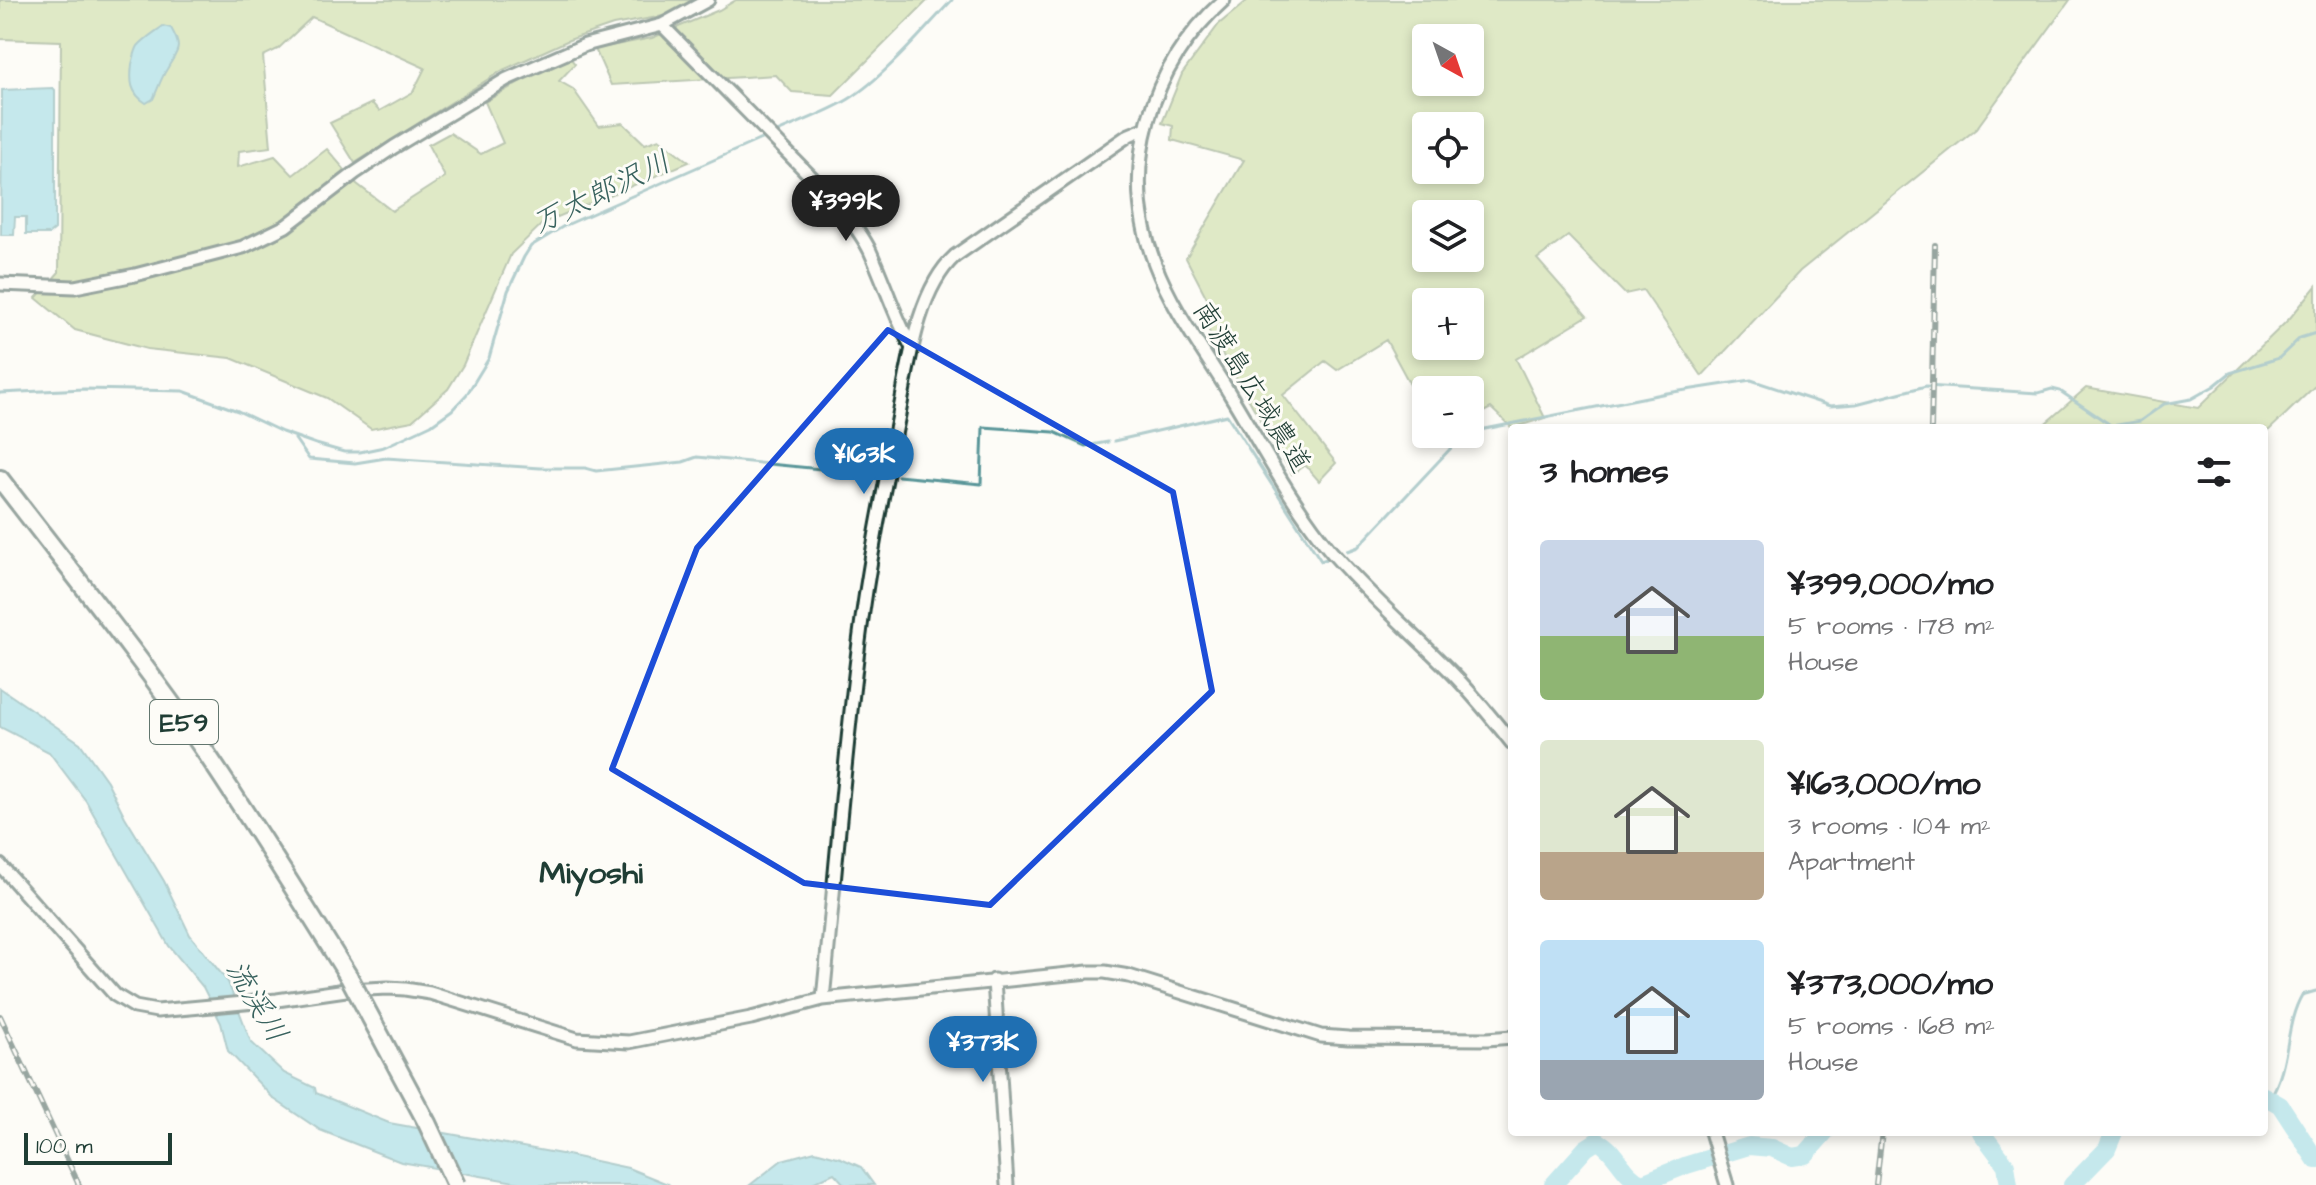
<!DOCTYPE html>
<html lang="en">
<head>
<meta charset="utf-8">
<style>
	body { margin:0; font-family:"Architects Daughter","Klee One",sans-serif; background:#f2f2f2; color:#202124; height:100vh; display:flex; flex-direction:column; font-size:30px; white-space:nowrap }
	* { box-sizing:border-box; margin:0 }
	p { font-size:26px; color:#757577 }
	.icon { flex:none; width:44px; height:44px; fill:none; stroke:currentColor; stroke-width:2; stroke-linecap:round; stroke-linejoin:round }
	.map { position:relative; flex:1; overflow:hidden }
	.side { position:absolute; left:1508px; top:424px; width:760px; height:712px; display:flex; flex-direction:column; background:#fff; border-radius:8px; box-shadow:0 4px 12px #0003 }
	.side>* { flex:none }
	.needle { width:52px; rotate:140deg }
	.buttons { position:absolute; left:1412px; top:24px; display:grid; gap:16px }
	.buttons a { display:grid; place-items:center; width:72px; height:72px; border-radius:8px; background:#fff; box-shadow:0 4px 12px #0003; font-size:40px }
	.scale { position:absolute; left:24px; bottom:20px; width:148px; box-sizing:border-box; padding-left:8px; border:4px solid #1f3d34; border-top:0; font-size:22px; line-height:28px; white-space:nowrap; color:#1f3d34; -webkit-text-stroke:6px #fdfcf7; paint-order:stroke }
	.price { position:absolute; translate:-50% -68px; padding:0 18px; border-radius:28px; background:#1f6fb2; color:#fff; font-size:26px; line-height:52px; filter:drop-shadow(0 2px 4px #0008) }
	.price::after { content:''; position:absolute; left:50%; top:48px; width:24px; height:18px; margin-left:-12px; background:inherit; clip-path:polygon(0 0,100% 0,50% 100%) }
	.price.on { background:#222; color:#fff }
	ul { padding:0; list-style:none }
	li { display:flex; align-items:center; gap:24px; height:200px; padding:0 32px }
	li span { display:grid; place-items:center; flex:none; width:224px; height:160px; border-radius:8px; color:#555 }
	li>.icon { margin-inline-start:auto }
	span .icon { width:96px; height:96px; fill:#fffc; stroke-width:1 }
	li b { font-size:34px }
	h2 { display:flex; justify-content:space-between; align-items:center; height:96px; padding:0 32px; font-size:34px }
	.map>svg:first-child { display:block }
</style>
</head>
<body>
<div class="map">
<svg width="2316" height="1185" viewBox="0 0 2316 1185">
	<rect width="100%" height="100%" fill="#fdfcf7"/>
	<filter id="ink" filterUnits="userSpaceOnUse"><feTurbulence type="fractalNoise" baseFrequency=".0125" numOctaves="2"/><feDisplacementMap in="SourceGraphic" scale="16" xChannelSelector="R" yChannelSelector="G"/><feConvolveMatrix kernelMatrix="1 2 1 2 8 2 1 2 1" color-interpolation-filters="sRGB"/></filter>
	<g filter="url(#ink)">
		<path fill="#bbd38a" stroke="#6d885f" stroke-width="2" fill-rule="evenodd" d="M0,0h694l-25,15 -56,10 -44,15 -66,30 -148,93 -25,-40 42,-20 7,8 34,-19 12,-24 -113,-51 -34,32 -15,7 8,91 -32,4 -1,16 37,-11 18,19 34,-26 30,35 35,27 53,-34 -17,-32 22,-12 31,21 22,-11 -18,-41 55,-32 31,-11 4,5 -16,17 14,8 26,37 24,-3 22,21 14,-5 30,23 -146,61 -32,31 -48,111 -15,24 -36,32 -41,8 -44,-31 -96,-40 -84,-9 -72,-19 -39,-32 23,-26 2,-231 -61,-2z
			M736,0h192l-95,95 -41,-3 -16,-17 -165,10 -16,-36 57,-11 67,-28z
			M1248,0h822l-94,129 -176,142 -98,105 -59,-86 -18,4 -57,-58 -31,23 50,57 -71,43 29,59 -33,10 -21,-20 -21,11v-29h-44v24l-40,-74 -49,30 -12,-9 -42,34 53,68 -17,18 -14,-16 -13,9 -89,-153 10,-11 -27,-52 58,-98 -72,-20 1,-14 -11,-3 20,-49 37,-50zM1470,38v44h-44v-44zM1470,126v44h-44v-44zM1470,214v44h-44v-44zM1470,302v44h-44v-44z
			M2316,286v99l-52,50v-7h-224l46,-40 112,20 92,-90z"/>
		<path fill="#81d1dd" stroke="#5a9699" stroke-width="2" d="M163,26l8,2c12,21 7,22 -4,41 -6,9 -9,20 -14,30l-7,4c-16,-10 -16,-22 -14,-39 2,-6 3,-13 6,-18 7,-8 17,-14 25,-20z
			M53,88l2,2v139l-6,5h-23v-17h-11l-1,18h-13l1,-145z
			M0,688l80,55 27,38 18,36 39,64 26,54 38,47 23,60 33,31 31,15 1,5 73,30 178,32 61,13 42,17h-138l-131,-23 -81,-32 -46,-31 -46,-48 -7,-28 -18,-36 -34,-41 -83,-145 -37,-49 -49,-25z
			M815,1151l26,7 20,9 13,18h-29l-11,-12 -26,12h-58l32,-25z"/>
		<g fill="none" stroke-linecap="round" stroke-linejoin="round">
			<path stroke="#5a9699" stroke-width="3" d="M775,133c24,-11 51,-20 74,-34 34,-21 75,-69 103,-99
				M0,393l84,-4 99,2 55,20 44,21 34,12 28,8h16l24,-5 47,-22 21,-15 15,-16 22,-36 19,-67 16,-34 7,-11 33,-20 204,-90
				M1470,432l197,-39 84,-13 79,26 26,-2 70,-18 112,7 14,-4 8,2 52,35 28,-5 24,-17 27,-5 23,-13 16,-13 49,-15 21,-20 16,-5
				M295,439l14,20 46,4 31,-5 154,10h45l11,3 87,-9 14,-5 176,17
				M1114,441l113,-26 94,146 8,-3
				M898,476l83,8 2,-57 71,5 31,14 23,-4
				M1347,551l11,-4 93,-99 16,-14
				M2270,1098c21,-34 14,-72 32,-103l14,-4"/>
			<path stroke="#81d1dd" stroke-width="18" d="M2264,1096l16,9 36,55
				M1981,1132l25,33 3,20
				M1553,1185l33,-37 11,-7c19,8 25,34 45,42l45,-18 62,-19 23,2 20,9 13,-2 20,-23
				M2072,1185l35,-36 7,-17"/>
			<g stroke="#1f3d34" stroke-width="17">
				<path id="minor" d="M1224,0c-74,66 -106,169 -69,264 18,47 50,89 76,132 31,51 60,106 98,153 38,45 83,83 124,125 21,22 40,45 59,69
					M662,25l177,180c11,15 23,29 31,46 15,33 25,66 42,97
					M0,284l75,3 60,-12 108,-28 43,-21 69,-53 39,-26 113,-68 78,-34 77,-20 46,-25
					M0,865l115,130 20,12 22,4 120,-11 69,-10 42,-2 17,1 25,4 147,46 52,3 122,-24 72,-19 265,-27h17l24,4 192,60 27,2 139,1 25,-2
					M994,980l13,205
					M823,999c12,-119 21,-239 36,-357 9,-75 24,-149 39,-222 10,-50 18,-129 57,-164l174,-121 17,-7
					M1711,1132l16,53"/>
			</g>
			<g stroke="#1f3d34" stroke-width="22">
				<path id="highway" d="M0,479c68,89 139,176 202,268 51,75 99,153 147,230"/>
			</g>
			<use href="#minor" stroke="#fdfcf7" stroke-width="11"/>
			<use href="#highway" stroke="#fdfcf7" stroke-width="16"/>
			<g stroke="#1f3d34" stroke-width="6">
				<path id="rail" d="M1931,428l4,-183
					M0,1016l79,169
					M1876,1185l6,-53"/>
			</g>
			<use href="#rail" stroke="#fdfcf7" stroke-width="3" stroke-dasharray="9" stroke-linecap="butt"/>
			<g stroke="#1f3d34" stroke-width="22" stroke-linecap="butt">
				<path id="highway-bridge" d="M349,977l78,146 29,62"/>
			</g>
			<use href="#highway-bridge" stroke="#fdfcf7" stroke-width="16"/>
		</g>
	</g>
	<path d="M0 0H2316V1185H0ZM888,330l285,162 39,199 -222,214 -186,-22 -192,-114 85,-221z" fill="#fdfcf7" fill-opacity=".55" fill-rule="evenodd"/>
	<path fill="none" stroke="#1d4ed8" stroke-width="6" stroke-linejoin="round" d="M888,330l285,162 39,199 -222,214 -186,-22 -192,-114 85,-221z"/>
	<g text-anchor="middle" stroke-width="6" stroke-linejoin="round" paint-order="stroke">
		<rect fill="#fdfcf7" stroke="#62766e" stroke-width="2" x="150" y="700" width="68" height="44" rx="6"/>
		<g font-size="26" font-weight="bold" fill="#1f3d34">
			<text x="184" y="731">E59</text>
		</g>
		<g font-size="28" fill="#1f3d34" stroke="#fdfcf7">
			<text transform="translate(1253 386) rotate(58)" y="10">南渡島広域農道</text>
		</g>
		<g font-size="30" font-style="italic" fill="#38625e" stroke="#fdfcf7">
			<text transform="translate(601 192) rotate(-26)" y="10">万太郎沢川</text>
			<text transform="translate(257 1001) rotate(59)" y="10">流渓川</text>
		</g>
		<g font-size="32" font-weight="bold" fill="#1f3d34" stroke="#fdfcf7">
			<text x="591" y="883">Miyoshi</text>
		</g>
	</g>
</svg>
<div class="buttons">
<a><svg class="needle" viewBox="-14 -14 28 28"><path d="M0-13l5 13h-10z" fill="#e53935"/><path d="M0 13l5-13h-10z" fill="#757577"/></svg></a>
<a><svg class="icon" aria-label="locate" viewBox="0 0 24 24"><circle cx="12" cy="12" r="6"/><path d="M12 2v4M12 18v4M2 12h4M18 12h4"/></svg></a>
<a><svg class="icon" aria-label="layers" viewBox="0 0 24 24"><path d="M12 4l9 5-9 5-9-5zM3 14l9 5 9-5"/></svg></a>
<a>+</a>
<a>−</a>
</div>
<div class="scale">100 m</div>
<b class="price on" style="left:846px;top:243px">¥399K</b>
<b class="price" style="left:864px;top:496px">¥163K</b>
<b class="price" style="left:983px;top:1084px">¥373K</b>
<section class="side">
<h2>3 homes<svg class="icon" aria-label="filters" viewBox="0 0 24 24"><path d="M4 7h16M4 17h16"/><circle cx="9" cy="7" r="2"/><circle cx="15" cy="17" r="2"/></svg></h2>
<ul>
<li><span style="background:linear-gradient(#c9d6e8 60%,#8fb573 0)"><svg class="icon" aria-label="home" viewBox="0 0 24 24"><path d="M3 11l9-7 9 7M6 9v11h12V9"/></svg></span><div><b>¥399,000/mo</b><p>5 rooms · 178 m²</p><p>House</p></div></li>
<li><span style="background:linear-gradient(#dfe7d0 70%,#b9a48a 0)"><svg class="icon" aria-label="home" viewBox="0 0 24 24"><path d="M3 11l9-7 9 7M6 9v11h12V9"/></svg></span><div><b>¥163,000/mo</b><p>3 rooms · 104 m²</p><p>Apartment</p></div></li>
<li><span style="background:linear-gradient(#bfe0f5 75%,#9aa5b1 0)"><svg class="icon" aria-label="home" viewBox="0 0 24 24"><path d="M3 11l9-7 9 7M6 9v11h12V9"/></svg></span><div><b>¥373,000/mo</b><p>5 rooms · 168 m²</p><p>House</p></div></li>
</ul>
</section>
</div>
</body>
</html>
